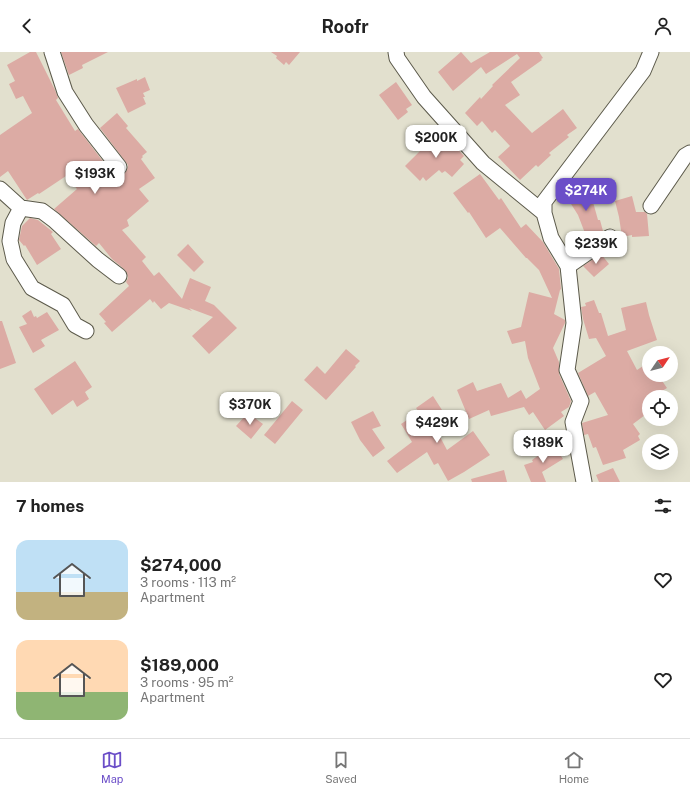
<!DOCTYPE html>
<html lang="en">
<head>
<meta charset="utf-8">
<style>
	body { margin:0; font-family:"Public Sans",sans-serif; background:#f6f6f6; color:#222; height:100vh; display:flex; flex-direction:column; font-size:15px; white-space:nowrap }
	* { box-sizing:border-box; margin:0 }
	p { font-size:13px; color:#767676 }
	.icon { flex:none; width:22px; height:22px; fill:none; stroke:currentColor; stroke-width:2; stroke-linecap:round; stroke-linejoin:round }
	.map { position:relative; height:430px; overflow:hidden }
	.panel { display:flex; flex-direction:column; background:#fff; flex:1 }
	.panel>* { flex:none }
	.needle { width:26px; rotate:55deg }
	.controls { position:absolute; left:642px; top:294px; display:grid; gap:8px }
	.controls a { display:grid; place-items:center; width:36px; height:36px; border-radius:50%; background:#fff; box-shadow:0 4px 16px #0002; font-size:20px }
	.price { position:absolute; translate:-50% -34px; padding:0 9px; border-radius:8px; background:#fff; color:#222; font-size:13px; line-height:26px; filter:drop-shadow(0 1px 2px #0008) }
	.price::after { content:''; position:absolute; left:50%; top:24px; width:12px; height:9px; margin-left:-6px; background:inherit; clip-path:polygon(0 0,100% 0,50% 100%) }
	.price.selected { background:#6b4ec8; color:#fff }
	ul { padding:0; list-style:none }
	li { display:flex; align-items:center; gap:12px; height:100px; padding:0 16px }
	li span { display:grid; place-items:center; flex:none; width:112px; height:80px; border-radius:12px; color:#555 }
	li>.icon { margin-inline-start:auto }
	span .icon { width:48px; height:48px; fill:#fffc; stroke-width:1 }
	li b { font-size:17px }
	h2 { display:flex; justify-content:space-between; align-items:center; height:48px; padding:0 16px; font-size:17px }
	header { display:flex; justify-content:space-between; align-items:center; height:52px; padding:0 16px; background:#fff; font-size:18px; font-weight:700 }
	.tab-bar { display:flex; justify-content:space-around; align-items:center; height:56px; border-top:1px solid #e0e0e0; background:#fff; font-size:11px; color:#767676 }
	.tab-bar a { display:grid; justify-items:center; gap:2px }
	.tab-bar .selected { color:#6b4ec8 }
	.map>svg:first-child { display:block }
</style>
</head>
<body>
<header><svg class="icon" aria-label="back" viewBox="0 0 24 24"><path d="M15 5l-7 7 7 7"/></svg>Roofr<svg class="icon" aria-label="person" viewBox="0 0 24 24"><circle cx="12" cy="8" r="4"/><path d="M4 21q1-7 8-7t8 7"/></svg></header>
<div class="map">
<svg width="690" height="430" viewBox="0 0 690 430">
	<rect width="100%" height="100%" fill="#e2e0ce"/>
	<path fill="#dcaba4" d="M30,0h6l19,38 3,8 -2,2 19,31 3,-2 34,44 4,2 4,1 4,-2 3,-4 1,-5 -28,-37 17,-15 11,13 -2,2 21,24 -5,4 1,1 -2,2 14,19 -16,11 10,12 -22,19 2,6 -7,4 24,27 -4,4 12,15 5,-4 23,27 8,-21 21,9 -6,14 9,4 23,23 -28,26 -17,-18 21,-19 -24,-9 3,3 -23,-8 -8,6 -7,-8 -1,2 -3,-4 -38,33 -8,-9 2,-1 -7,-8 30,-28 -3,-4 2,-4 -1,-5 -3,-4 -12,-10 -13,-16 -3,3 -42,-37 23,-20 -11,-13 -27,18 -1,-1 -11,7 -19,-29 -8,6v-42l32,-22 -9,-17 -7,3 -7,-15 6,-3 -8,-16z
		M61,0h47l-26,13 1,3 -14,7z
		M271,0h29l-11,13 -3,-3 -2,3 -8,-7 1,-2z
		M461,0l10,11 19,-11h49l4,6 -2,1 1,1 -31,22 9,13 -15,10 27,28 31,-24 14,19 -10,7 2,2 -20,16 2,2 -13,12 -2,-2 -16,15 -22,-23 12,-11 -15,-16 -3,3 -10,-12 -5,5 -12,-13 15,-16 1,2 12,-13 -1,-1 28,-27 -3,-4 -31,20 -5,-7 -28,24 -15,-19z
		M145,25l5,13 -7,3 2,4h-2l3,7 -18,9 -12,-25 21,-9v2z
		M396,30l16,23 -6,4 2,3 -10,8 -19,-25z
		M438,81l13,13 2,-2 11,12 -4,4 4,4 -12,13 -7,-6 -3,2 -3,-3 -13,11 -3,-4 -3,4 -15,-15z
		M480,122l19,26 2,-2 20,30 5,-4 17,18 16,27 2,20 -1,1 -6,24 11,6v3l-12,25 6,14v12l12,27 -2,6 -8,5 3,4 -19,14 -12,-18 -4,3 -5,-8 -33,9 -2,-6 -20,9 -12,-29 16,-8 4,9 24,-8 7,15 13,-8 5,9 14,-10 -12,-31 -3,-17 -13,3 -5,-13 14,-4 8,-35 23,6 -13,-28 -12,-12h-1l-26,-30 -14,10 -17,-26 -1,1 -15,-20z
		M585,134l8,16 5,18h2l3,11 -15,10 -10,-26 -12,-19z
		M632,144l4,16h9l2,2 2,22 -17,1v-2l-10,2 -3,-20 -4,-16z
		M30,166l8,2 15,12 -2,2 10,15 -24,16 -12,-20 -1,1 -5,-6 3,-14z
		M188,192l16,18 -10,10 -17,-17z
		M601,202l8,10 -15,13 -11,-11z
		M594,248l5,13h2l7,23 18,-6 -5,-22 25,-6 3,13 8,25 -30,11 10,19 6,-4 6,9h9l9,13 -15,9h-3v15l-16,12 7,10 -2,2 2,4 -17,10 3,8 -23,7 -7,-18 -3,1 -5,-14 -4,1 -2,-12 26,-8 -13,-23 -7,4 -10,-23 28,-17 -10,-18 -7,1 -6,-20 -2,-12 5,-1 -1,-3z
		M31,258l3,7 2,-1 1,2 10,-6 12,18 -18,10 4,6 -12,7 -14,-26 8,-3 -5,-8z
		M0,269h2l14,42 -16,6z
		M346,297l14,12 -5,5 1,1 -30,33 -22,-20 13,-14 8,8z
		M75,309l17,26 -7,5 4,7 -12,8 -4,-7 -21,15 -18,-26z
		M433,344l9,14 -1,1 7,14 -11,6 10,19 26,-19 17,24 -26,17 -16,9 -10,-18 -4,2 -7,-13 -30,21 -10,-12 25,-19 -11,-18 18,-12 -3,-4z
		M292,349l11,9 -28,34 -11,-9z
		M373,359l8,15 -9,3 13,19 -12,9 -13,-17 -9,-18z
		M246,363l4,3 2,-2 11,8 -12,15 -15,-13z
		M556,391l6,8 -3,2 4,6 -21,13 4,10h-15l-7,-17 9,-3 -1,-2z
		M613,416l7,14h-21l-3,-7z
		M504,418l3,12h-35l-1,-3z"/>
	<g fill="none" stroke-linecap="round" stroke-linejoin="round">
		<g stroke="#5c5a4b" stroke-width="17">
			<path id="minor" d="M52,0l13,40 21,33 33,42
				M396,0l1,6 27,39 59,66 61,50
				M0,137l21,19 21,3 12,9 44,40 21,16
				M651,154l34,-50 5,-3
				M21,156l-8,15 -3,18 4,18 18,29 31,17 12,20 11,6
				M568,214l42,-29
				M584,430l-11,-60 8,-21 -14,-31 7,-47 -6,-57 -17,-28 -7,-25v-11l99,-131 8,-19"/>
		</g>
		<use href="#minor" stroke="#fff" stroke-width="15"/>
	</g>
</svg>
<div class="controls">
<a><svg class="needle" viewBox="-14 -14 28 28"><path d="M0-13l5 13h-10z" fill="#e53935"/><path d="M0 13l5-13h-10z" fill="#767676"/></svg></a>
<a><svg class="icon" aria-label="locate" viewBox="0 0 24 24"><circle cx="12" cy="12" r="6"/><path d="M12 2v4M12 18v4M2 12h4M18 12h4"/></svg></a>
<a><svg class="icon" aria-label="layers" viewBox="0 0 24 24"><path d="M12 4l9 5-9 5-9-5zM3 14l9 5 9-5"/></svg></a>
</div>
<b class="price" style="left:436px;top:107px">$200K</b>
<b class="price" style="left:95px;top:143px">$193K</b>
<b class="price selected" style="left:586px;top:160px">$274K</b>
<b class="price" style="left:596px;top:213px">$239K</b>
<b class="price" style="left:250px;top:374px">$370K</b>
<b class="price" style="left:437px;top:392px">$429K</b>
<b class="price" style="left:543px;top:412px">$189K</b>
</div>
<section class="panel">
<h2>7 homes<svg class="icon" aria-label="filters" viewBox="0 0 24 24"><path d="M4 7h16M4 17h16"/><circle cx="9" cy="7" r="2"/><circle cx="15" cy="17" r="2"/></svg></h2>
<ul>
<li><span style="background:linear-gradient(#bfe0f5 65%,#c2b280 0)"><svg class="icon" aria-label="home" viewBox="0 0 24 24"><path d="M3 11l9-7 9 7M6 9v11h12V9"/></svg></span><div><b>$274,000</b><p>3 rooms · 113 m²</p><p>Apartment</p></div><svg class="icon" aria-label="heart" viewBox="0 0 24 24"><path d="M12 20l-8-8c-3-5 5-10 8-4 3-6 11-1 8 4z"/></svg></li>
<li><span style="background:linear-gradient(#ffd9b3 65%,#8fb573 0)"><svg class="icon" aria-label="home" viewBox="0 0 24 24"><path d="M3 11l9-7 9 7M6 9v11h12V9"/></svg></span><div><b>$189,000</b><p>3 rooms · 95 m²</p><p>Apartment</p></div><svg class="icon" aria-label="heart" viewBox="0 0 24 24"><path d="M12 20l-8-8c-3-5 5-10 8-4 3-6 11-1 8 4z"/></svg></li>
</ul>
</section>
<nav class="tab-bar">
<a class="selected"><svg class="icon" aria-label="map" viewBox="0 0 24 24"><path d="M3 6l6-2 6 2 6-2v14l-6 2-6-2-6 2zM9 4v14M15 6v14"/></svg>Map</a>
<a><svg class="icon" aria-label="saved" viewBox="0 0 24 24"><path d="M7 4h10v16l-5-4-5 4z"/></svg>Saved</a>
<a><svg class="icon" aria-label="home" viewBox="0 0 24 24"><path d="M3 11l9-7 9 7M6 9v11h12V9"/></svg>Home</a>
</nav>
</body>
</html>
